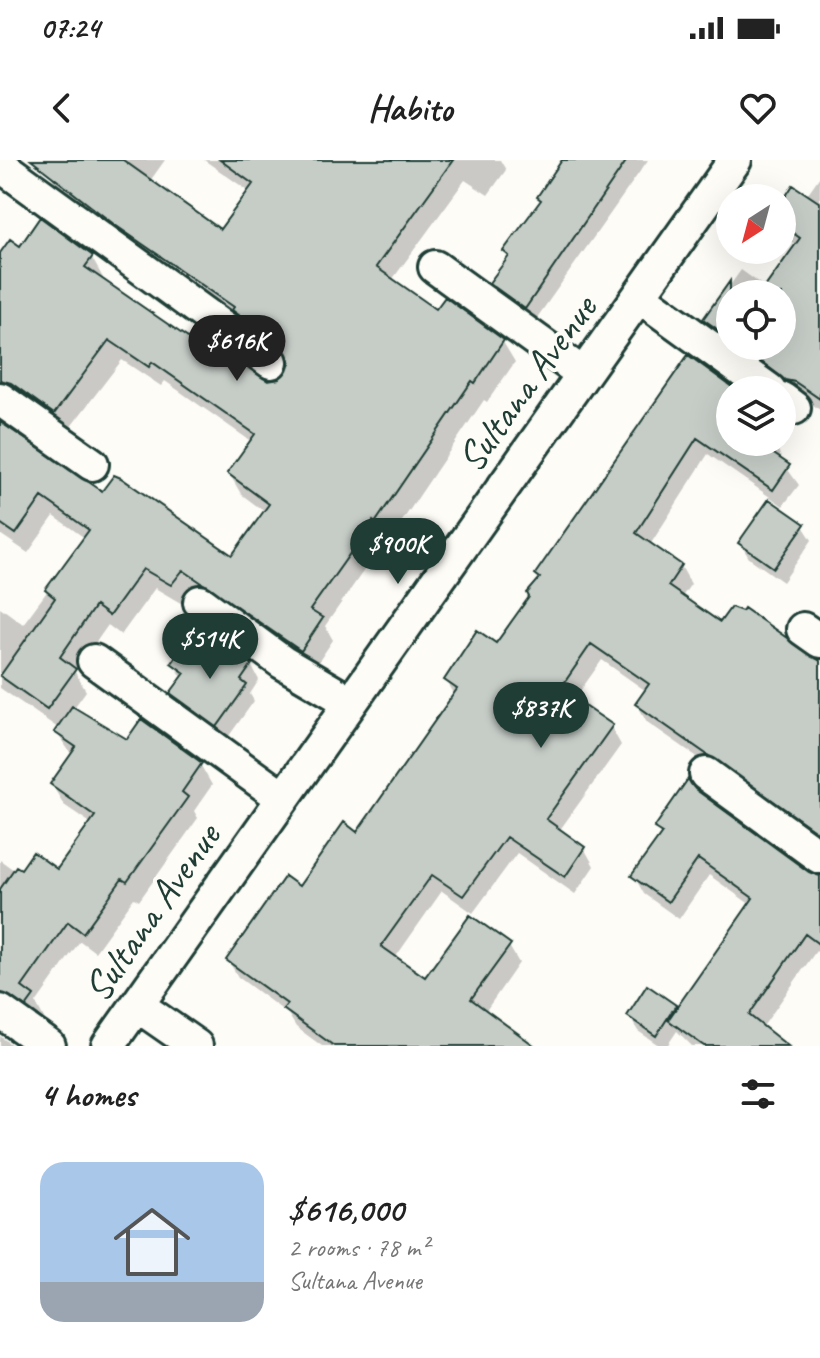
<!DOCTYPE html>
<html lang="en">
<head>
<meta charset="utf-8">
<style>
	body { margin:0; font-family:Caveat,sans-serif; background:#f2f2f2; color:#222; height:100vh; display:flex; flex-direction:column; font-size:30px; white-space:nowrap }
	* { box-sizing:border-box; margin:0 }
	p { font-size:26px; color:#767676 }
	.icon { flex:none; width:44px; height:44px; fill:none; stroke:currentColor; stroke-width:2; stroke-linecap:round; stroke-linejoin:round }
	.map { position:relative; height:886px; overflow:hidden }
	.panel { display:flex; flex-direction:column; background:#fff; flex:1 }
	.panel>* { flex:none }
	.needle { width:52px; rotate:216deg }
	.controls { position:absolute; left:716px; top:24px; display:grid; gap:16px }
	.controls a { display:grid; place-items:center; width:80px; height:80px; border-radius:50%; background:#fff; box-shadow:0 8px 32px #0002; font-size:40px }
	.price { position:absolute; translate:-50% -68px; padding:0 18px; border-radius:28px; background:#1f3d34; color:#fff; font-size:26px; line-height:52px; filter:drop-shadow(0 2px 4px #0008) }
	.price::after { content:''; position:absolute; left:50%; top:48px; width:24px; height:18px; margin-left:-12px; background:inherit; clip-path:polygon(0 0,100% 0,50% 100%) }
	.price.active { background:#222; color:#fff }
	ul { padding:0; list-style:none }
	li { display:flex; align-items:center; gap:24px; height:200px; padding:0 40px }
	li span { display:grid; place-items:center; flex:none; width:224px; height:160px; border-radius:24px; color:#555 }
	li>.icon { margin-inline-start:auto }
	span .icon { width:96px; height:96px; fill:#fffc; stroke-width:1 }
	li b { font-size:34px }
	h2 { display:flex; justify-content:space-between; align-items:center; height:96px; padding:0 40px; font-size:34px }
	.status { display:flex; justify-content:space-between; align-items:center; height:56px; padding:0 40px; background:#fff; direction:ltr }
	.status svg { height:22px; fill:currentColor }
	header { display:flex; justify-content:space-between; align-items:center; height:104px; padding:0 40px; background:#fff; font-size:36px; font-weight:600 }
	.map>svg:first-child { display:block }
</style>
</head>
<body>
<div class="status"><b>07:24</b><svg viewBox="0 0 49 12"><path d="M0 12V9h3v3zM5 12V6h3v6zM10 12V3h3v9zM15 12V0h3v12zM26 1h20v11H26zM47 4h2v5h-2z"/></svg></div>
<header><svg class="icon" aria-label="back" viewBox="0 0 24 24"><path d="M15 5l-7 7 7 7"/></svg>Habito<svg class="icon" aria-label="heart" viewBox="0 0 24 24"><path d="M12 20l-8-8c-3-5 5-10 8-4 3-6 11-1 8 4z"/></svg></header>
<div class="map">
<svg width="820" height="886" viewBox="0 0 820 886">
	<rect width="100%" height="100%" fill="#fdfcf7"/>
	<filter id="ink" filterUnits="userSpaceOnUse"><feTurbulence type="fractalNoise" baseFrequency=".0125" numOctaves="2"/><feDisplacementMap in="SourceGraphic" scale="16" xChannelSelector="R" yChannelSelector="G"/><feConvolveMatrix kernelMatrix="1 2 1 2 8 2 1 2 1" color-interpolation-filters="sRGB"/></filter>
	<g filter="url(#ink)">
		<path fill="#0003" fill-rule="evenodd" d="M56,0h109l-15,21 71,51 29,-40 -46,-32h296l6,10 -18,25 -23,-15 -73,100 45,32 66,30 12,20 -28,40 -3,-2 -96,142 -3,-2 -60,86 8,14 -20,30 -118,-81 -11,16 -29,-17 -34,47 -13,-10 -33,47 11,19 -13,18 55,32 72,23 12,21 -18,26 4,7 -59,83 -5,-3 -39,54 -15,-11 -44,62 8,15 -5,8 -39,-8v-158l14,10 43,2 35,-48 -28,-19 -12,-20 20,-30 -16,-23 2,-4 -58,-40v-81l23,17 63,-85 -32,-23 -26,37 -28,-19v-111l80,58 152,77 33,-46 -24,-18 -12,-21 23,-31 -87,-61 -4,5 -39,-26 -56,73 -35,-25 -12,-21 -19,-20v-110l20,-8 72,9 11,20 -1,3 103,70 63,32 12,-2 9,-8 1,-11 -225,-163 -17,-28z
			M564,0h84l-114,162 -34,-24 -9,-15 18,-25 -3,-6 36,-50 -3,-5z
			M820,16v234l-11,-8 -10,-1 -81,-60 -12,-22 35,-49 25,18 31,-41 -15,-14v-28l24,-9zM730,134h52v52h-52z
			M689,198l46,32h-5v52h45l8,21 16,22 -16,21 -75,-52 -58,91 31,21 10,18 -10,14 39,27 100,38v179l-173,-120 -10,-18 9,-13 -44,-31 -29,41 38,26 10,18 -62,86 25,17 10,18 -19,28 -58,-41 -44,60 -31,-22 -47,67 30,22 84,-34 10,17 -34,49 47,34h-210l-26,-19 -8,-13 -50,-37 -10,-17 129,-125 98,-140 -9,-15 50,-34 44,-66 -3,-5z
			M803,366l9,14 -29,42 -34,-24 -9,-15z
			M215,502l36,3 8,15 -9,14 4,7 -28,39 -45,-32 -8,-15 9,-16 -9,-14z
			M693,631l116,84 11,3v76l-4,-3 -54,77 22,18h-92l-15,-15 -10,15h-7l-22,-15 -9,-15 46,-9 2,3 74,-105 -42,-30 -30,44 -35,-25 -10,-18 28,-39 -6,-9z
			M0,876l13,10h-13z"/>
		<path fill="#c6cdc7" stroke="#1f3d34" stroke-width="2" d="M31,0h92l97,69 33,-45 -33,-24h233l-77,107 60,42 9,-12 59,43 -29,43 -3,-2 -97,142 -2,-2 -63,89 13,8 -22,33 -118,-81 -12,15 -28,-16 -34,47 -14,-10 -35,51 16,12 -29,40 -47,-33 55,-78 -10,-8 44,-60 -47,-33 -26,37 -16,-11v-101l102,69 12,-16 7,3 111,77 37,-51 -42,-31 28,-39 -103,-72 -3,5 -40,-27 -55,74 -43,-31 -11,-3v-127l10,-14 10,7 20,-29 53,39 -8,11 119,82 6,-8 58,40 11,-2 11,-16 -7,-16 -51,-37 2,-3 -119,-82z
			M562,0h65l-102,149 -36,-26 20,-27 -6,-5 38,-51 -4,-3z
			M793,25l27,18v196l-25,-17 -10,-2 -44,-34h41v-52h-22l40,-56 -18,-13v-23z
			M730,121v57l-27,-19z
			M688,195l48,35h-6v52h26l34,23 -17,25 -76,-52 -61,95 46,32 -14,21 52,36 11,-15 11,4 2,-3 76,53v173l-185,-130 14,-20 -58,-40 -31,45 53,36 -67,94 39,28 -20,30 -59,-40 -43,59 -31,-21 -51,71 44,31 45,-62 41,29 -40,55 64,47h-201l-51,-37 4,-5 -61,-44 59,-84 14,10 45,-64 13,10 100,-143 -13,-9 33,-50 19,13 33,-46 -2,-4 13,-15 -5,-4z
			M769,339l36,25 -31,44 -36,-25z
			M187,480l28,19 10,-15 27,20 -11,16 6,5 -30,42 -47,-34 15,-20 -14,-10z
			M72,546l55,33 14,-20 61,44 -20,29 6,5 -61,85 -5,-3 -39,54 -15,-11 -46,65 12,9 -8,11 -26,-15v-103l16,-23 5,3 12,-17 24,17 38,-53 -45,-32 26,-37 -22,-15z
			M688,619l7,10 114,83 11,4v69l-15,-11 -56,81 39,31h-84l-36,-26 85,-122 -55,-39 -30,43 -37,-26 31,-43 -8,-5z
			M647,825l29,20 -20,31 -29,-20z"/>
		<g fill="none" stroke-linecap="round" stroke-linejoin="round">
			<g stroke="#1f3d34" stroke-width="38">
				<path id="minor" d="M0,5l271,197
					M435,107l148,107
					M639,136l130,94
					M0,239l92,65
					M782,239l12,9
					M200,442l82,60 68,40
					M803,469l17,12
					M94,501l189,137
					M706,614l114,83
					M137,845l59,41
					M0,851l49,35
					M108,886l627,-886"/>
			</g>
			<use href="#minor" stroke="#fdfcf7" stroke-width="32"/>
		</g>
	</g>
	<g text-anchor="middle" stroke-width="8" stroke-linejoin="round" paint-order="stroke">
		<g font-size="40" fill="#1f3d34" stroke="#fdfcf7">
			<text transform="translate(526 223) rotate(-54)" y="14">Sultana Avenue</text>
			<text transform="translate(151 752) rotate(-55)" y="14">Sultana Avenue</text>
		</g>
	</g>
</svg>
<div class="controls">
<a><svg class="needle" viewBox="-14 -14 28 28"><path d="M0-13l5 13h-10z" fill="#e53935"/><path d="M0 13l5-13h-10z" fill="#767676"/></svg></a>
<a><svg class="icon" aria-label="locate" viewBox="0 0 24 24"><circle cx="12" cy="12" r="6"/><path d="M12 2v4M12 18v4M2 12h4M18 12h4"/></svg></a>
<a><svg class="icon" aria-label="layers" viewBox="0 0 24 24"><path d="M12 4l9 5-9 5-9-5zM3 14l9 5 9-5"/></svg></a>
</div>
<b class="price active" style="left:237px;top:223px">$616K</b>
<b class="price" style="left:398px;top:426px">$900K</b>
<b class="price" style="left:210px;top:521px">$514K</b>
<b class="price" style="left:541px;top:590px">$837K</b>
</div>
<section class="panel">
<h2>4 homes<svg class="icon" aria-label="filters" viewBox="0 0 24 24"><path d="M4 7h16M4 17h16"/><circle cx="9" cy="7" r="2"/><circle cx="15" cy="17" r="2"/></svg></h2>
<ul>
<li><span style="background:linear-gradient(#a9c7e8 75%,#9aa5b1 0)"><svg class="icon" aria-label="home" viewBox="0 0 24 24"><path d="M3 11l9-7 9 7M6 9v11h12V9"/></svg></span><div><b>$616,000</b><p>2 rooms · 78 m²</p><p>Sultana Avenue</p></div></li>
</ul>
</section>
</body>
</html>
